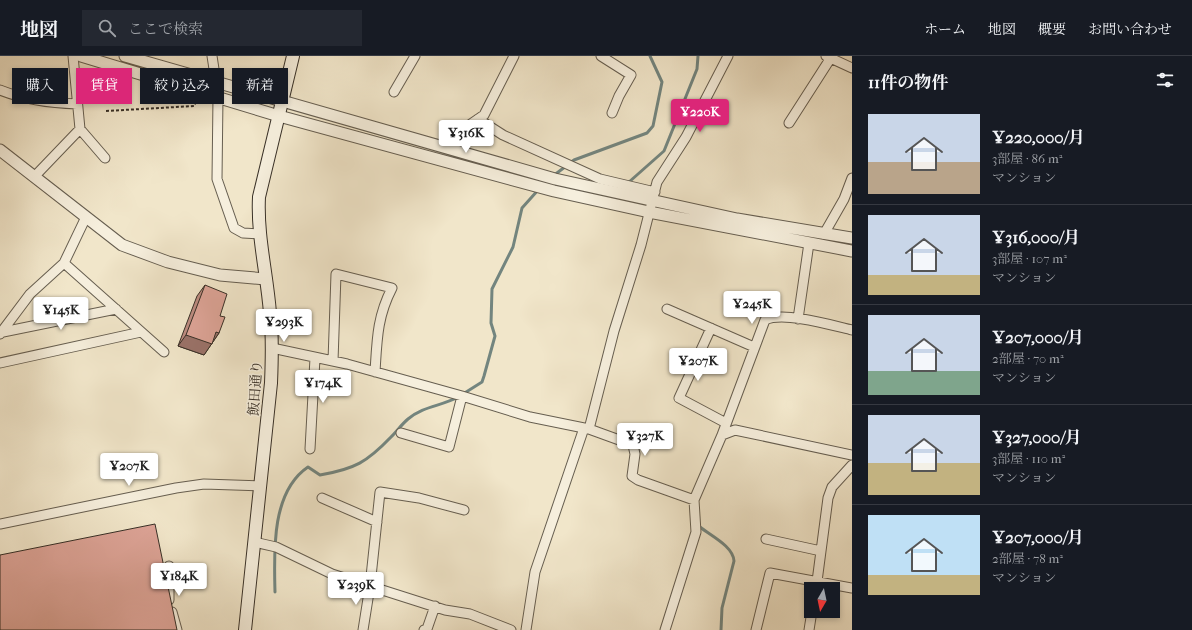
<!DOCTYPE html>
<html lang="ja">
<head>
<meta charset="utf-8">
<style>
	body { margin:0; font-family:"IM FELL French Canon","Noto Serif JP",serif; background:#242831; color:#f1f3f6; height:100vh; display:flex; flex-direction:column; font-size:15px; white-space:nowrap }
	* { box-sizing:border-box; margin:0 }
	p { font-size:13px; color:#9ea1a6 }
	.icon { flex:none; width:22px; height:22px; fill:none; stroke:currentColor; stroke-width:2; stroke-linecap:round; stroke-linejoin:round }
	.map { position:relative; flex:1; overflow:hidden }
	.drawer { display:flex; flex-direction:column; background:#171b24; width:340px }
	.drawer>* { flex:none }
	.hud { position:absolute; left:12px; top:12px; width:380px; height:36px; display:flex; gap:8px }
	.needle { width:26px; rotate:189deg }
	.tools { position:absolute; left:804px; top:526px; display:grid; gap:8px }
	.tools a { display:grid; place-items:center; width:36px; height:36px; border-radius:0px; background:#171b24; box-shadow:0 2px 6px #0003; font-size:20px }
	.price { position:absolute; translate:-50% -34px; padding:0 9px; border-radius:4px; background:#fff; color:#222; font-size:13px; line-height:26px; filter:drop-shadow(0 1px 2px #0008) }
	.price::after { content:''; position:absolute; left:50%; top:24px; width:12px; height:9px; margin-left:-6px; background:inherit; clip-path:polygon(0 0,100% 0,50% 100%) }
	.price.active { background:#db2777; color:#fff }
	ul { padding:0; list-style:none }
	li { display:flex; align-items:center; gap:12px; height:100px; padding:0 16px }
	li+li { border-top:1px solid #363941 }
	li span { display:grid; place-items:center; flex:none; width:112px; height:80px; border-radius:0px; color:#555 }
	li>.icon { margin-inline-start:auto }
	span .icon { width:48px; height:48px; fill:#fffc; stroke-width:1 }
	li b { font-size:17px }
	h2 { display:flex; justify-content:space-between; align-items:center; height:48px; padding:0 16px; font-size:17px }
	.chip { padding:0 14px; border-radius:0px; background:#171b24; box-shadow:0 2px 6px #0003; font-size:14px; line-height:36px }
	.chip.active { background:#db2777; color:#fff }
	header { display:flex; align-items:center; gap:24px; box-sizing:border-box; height:56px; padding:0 20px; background:#171b24; border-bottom:1px solid #363941 }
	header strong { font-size:19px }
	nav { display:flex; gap:22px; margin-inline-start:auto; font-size:14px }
	.search { width:280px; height:36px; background:#242831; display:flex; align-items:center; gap:10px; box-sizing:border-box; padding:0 14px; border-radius:0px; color:#9ea1a6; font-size:15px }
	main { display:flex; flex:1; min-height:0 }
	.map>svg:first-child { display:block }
</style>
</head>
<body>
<header>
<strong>地図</strong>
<div class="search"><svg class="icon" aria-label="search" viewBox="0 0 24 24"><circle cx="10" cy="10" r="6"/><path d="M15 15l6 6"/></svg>ここで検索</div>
<nav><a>ホーム</a><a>地図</a><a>概要</a><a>お問い合わせ</a></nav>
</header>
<main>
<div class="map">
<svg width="852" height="574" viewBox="0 0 852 574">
	<rect width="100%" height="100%" fill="#f1e6ca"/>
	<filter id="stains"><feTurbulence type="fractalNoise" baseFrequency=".005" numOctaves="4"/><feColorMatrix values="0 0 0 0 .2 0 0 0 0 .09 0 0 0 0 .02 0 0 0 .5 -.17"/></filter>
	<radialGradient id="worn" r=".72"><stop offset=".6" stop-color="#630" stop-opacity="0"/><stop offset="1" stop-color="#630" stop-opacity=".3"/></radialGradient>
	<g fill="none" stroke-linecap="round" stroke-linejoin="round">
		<path stroke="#73857f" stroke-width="3" d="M553,120l21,-16 73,-27 6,-7 9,-44 -12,-26
			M629,126l35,-31 33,-82 1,-13
			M463,338l19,-12 2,-6 11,-40 -4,-13 1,-34 21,-42 9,-39 17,-19
			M700,471c11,9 33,19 34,34l-12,47 -1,22
			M275,536c-1,-40 -4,-100 33,-125l12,8c35,-6 47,-13 71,-38 6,-6 11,-13 17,-18 15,-13 34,-13 50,-22"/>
		<g stroke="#665e50" stroke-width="11">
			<path id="minor" d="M601,0l30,19 -12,21 -7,17
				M826,0l26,12
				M212,25l2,-12 -2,-13
				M0,34c25,10 50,13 77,14
				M394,36l21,-36
				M218,41l-1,82 17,49 9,5 17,1
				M478,63l25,16 97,44 55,13
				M789,67l43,-67
				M80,73l25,29
				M449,93l16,-21 19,-13 30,-59
				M34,121l46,-48 -7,-73
				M824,178l20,-35 8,-21
				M64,207l100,89
				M667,253l87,38
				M798,263l11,-76
				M711,272l-32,70 47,25
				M3,276l113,-23
				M0,278l30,-40 34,-31 22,-46
				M272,292l75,16 115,32 68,21 59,12 44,16 2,9 -3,22 6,4 56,20
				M333,305l3,-87 56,14c-15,29 -15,52 -17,84
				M0,307l141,-31
				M589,373l25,-98 27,-86 16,-63 29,-45 42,-81
				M401,377l48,14 13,-51
				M722,379l43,-115c18,-9 66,5 87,10
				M310,393l5,-91
				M322,442l55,24
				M0,468l176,-36 28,-4 56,2
				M766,483l55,12
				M254,486l22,5 56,27 113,36 25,4 41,16
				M816,533l12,-91 4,-11 20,-22
				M169,544v-34
				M172,556l5,18
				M363,574l7,-44 10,-94 39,6 45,12
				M424,574l3,-1 8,-23
				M526,574l9,-58 49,-144
				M665,574l31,-98 -2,-32 28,-65 13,-5 117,25
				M756,574l14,-57 82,15
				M809,574l3,-19"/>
		</g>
		<g stroke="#665e50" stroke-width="13">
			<path id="tertiary" d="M81,0l198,60 275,75 95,21 203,39
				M125,0l430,123 182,40 115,19
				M0,94l122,95 46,17 52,13 46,4"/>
		</g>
		<g stroke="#383027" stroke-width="14">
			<path id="secondary" d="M245,574l26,-247c1,-24 2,-47 -1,-70 -3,-39 -13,-77 -11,-116l34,-141"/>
		</g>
		<path stroke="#383027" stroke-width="2" stroke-dasharray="3 2" stroke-linecap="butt" d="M106,55l88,-5 2,-4"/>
		<use href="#minor" stroke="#f6efdd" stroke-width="9"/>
		<use href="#tertiary" stroke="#f6efdd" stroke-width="11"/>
		<use href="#secondary" stroke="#f6efdd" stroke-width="12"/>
	</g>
	<path fill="#bd8c81" stroke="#383027" d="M205,229l15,31 -1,17 -15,22 -26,-9 19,-50z"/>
	<path fill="#9a7269" stroke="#383027" d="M216,276l3,1 -15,22 -26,-9 8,-11z"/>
	<path fill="#dca396" stroke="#383027" d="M205,229l22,9 -7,22 5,1 -6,16 -3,-1 -4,12 -26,-9z
		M155,468l22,106h-177v-75z"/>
	<g text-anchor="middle" stroke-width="3" stroke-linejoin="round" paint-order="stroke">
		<g font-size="14" fill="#383027" stroke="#f6efdd">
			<text transform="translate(255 332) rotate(-86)" y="5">飯田通り</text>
		</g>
	</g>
	<rect width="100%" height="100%" filter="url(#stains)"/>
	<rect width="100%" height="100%" fill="url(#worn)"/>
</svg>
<div class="tools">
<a><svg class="needle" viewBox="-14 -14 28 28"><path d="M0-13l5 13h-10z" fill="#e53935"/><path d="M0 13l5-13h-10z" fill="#9ea1a6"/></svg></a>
</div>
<b class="price active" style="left:700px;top:77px">¥220K</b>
<b class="price" style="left:466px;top:98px">¥316K</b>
<b class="price" style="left:752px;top:269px">¥245K</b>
<b class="price" style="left:61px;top:275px">¥145K</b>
<b class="price" style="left:284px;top:287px">¥293K</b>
<b class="price" style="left:698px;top:326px">¥207K</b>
<b class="price" style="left:323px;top:348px">¥174K</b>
<b class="price" style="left:645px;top:401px">¥327K</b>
<b class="price" style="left:129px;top:431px">¥207K</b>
<b class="price" style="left:179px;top:541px">¥184K</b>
<b class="price" style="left:356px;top:550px">¥239K</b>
<div class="hud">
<a class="chip">購入</a>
<a class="chip active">賃貸</a>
<a class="chip">絞り込み</a>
<a class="chip">新着</a>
</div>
</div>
<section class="drawer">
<h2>11件の物件<svg class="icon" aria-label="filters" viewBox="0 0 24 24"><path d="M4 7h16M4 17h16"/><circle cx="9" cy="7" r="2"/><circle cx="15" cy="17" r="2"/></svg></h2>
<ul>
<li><span style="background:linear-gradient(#c9d6e8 60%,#b9a48a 0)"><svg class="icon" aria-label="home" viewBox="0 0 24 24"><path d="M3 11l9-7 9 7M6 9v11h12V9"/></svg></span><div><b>¥220,000/月</b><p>3部屋 · 86 m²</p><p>マンション</p></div></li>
<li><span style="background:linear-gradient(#c9d6e8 75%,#c2b280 0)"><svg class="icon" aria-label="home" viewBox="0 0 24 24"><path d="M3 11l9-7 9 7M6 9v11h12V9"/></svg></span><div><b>¥316,000/月</b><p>3部屋 · 107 m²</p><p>マンション</p></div></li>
<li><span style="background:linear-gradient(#c9d6e8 70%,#7fa58c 0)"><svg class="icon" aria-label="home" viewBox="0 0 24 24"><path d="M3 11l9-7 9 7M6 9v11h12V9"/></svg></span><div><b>¥207,000/月</b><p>2部屋 · 70 m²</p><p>マンション</p></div></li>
<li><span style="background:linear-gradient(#c9d6e8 60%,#c2b280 0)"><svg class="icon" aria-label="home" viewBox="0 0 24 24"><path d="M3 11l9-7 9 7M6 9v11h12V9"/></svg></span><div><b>¥327,000/月</b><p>3部屋 · 110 m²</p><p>マンション</p></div></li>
<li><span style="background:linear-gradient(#bfe0f5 75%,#c2b280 0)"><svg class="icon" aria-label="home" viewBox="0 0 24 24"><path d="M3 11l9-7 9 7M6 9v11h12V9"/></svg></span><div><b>¥207,000/月</b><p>2部屋 · 78 m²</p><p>マンション</p></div></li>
</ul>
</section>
</main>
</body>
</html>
